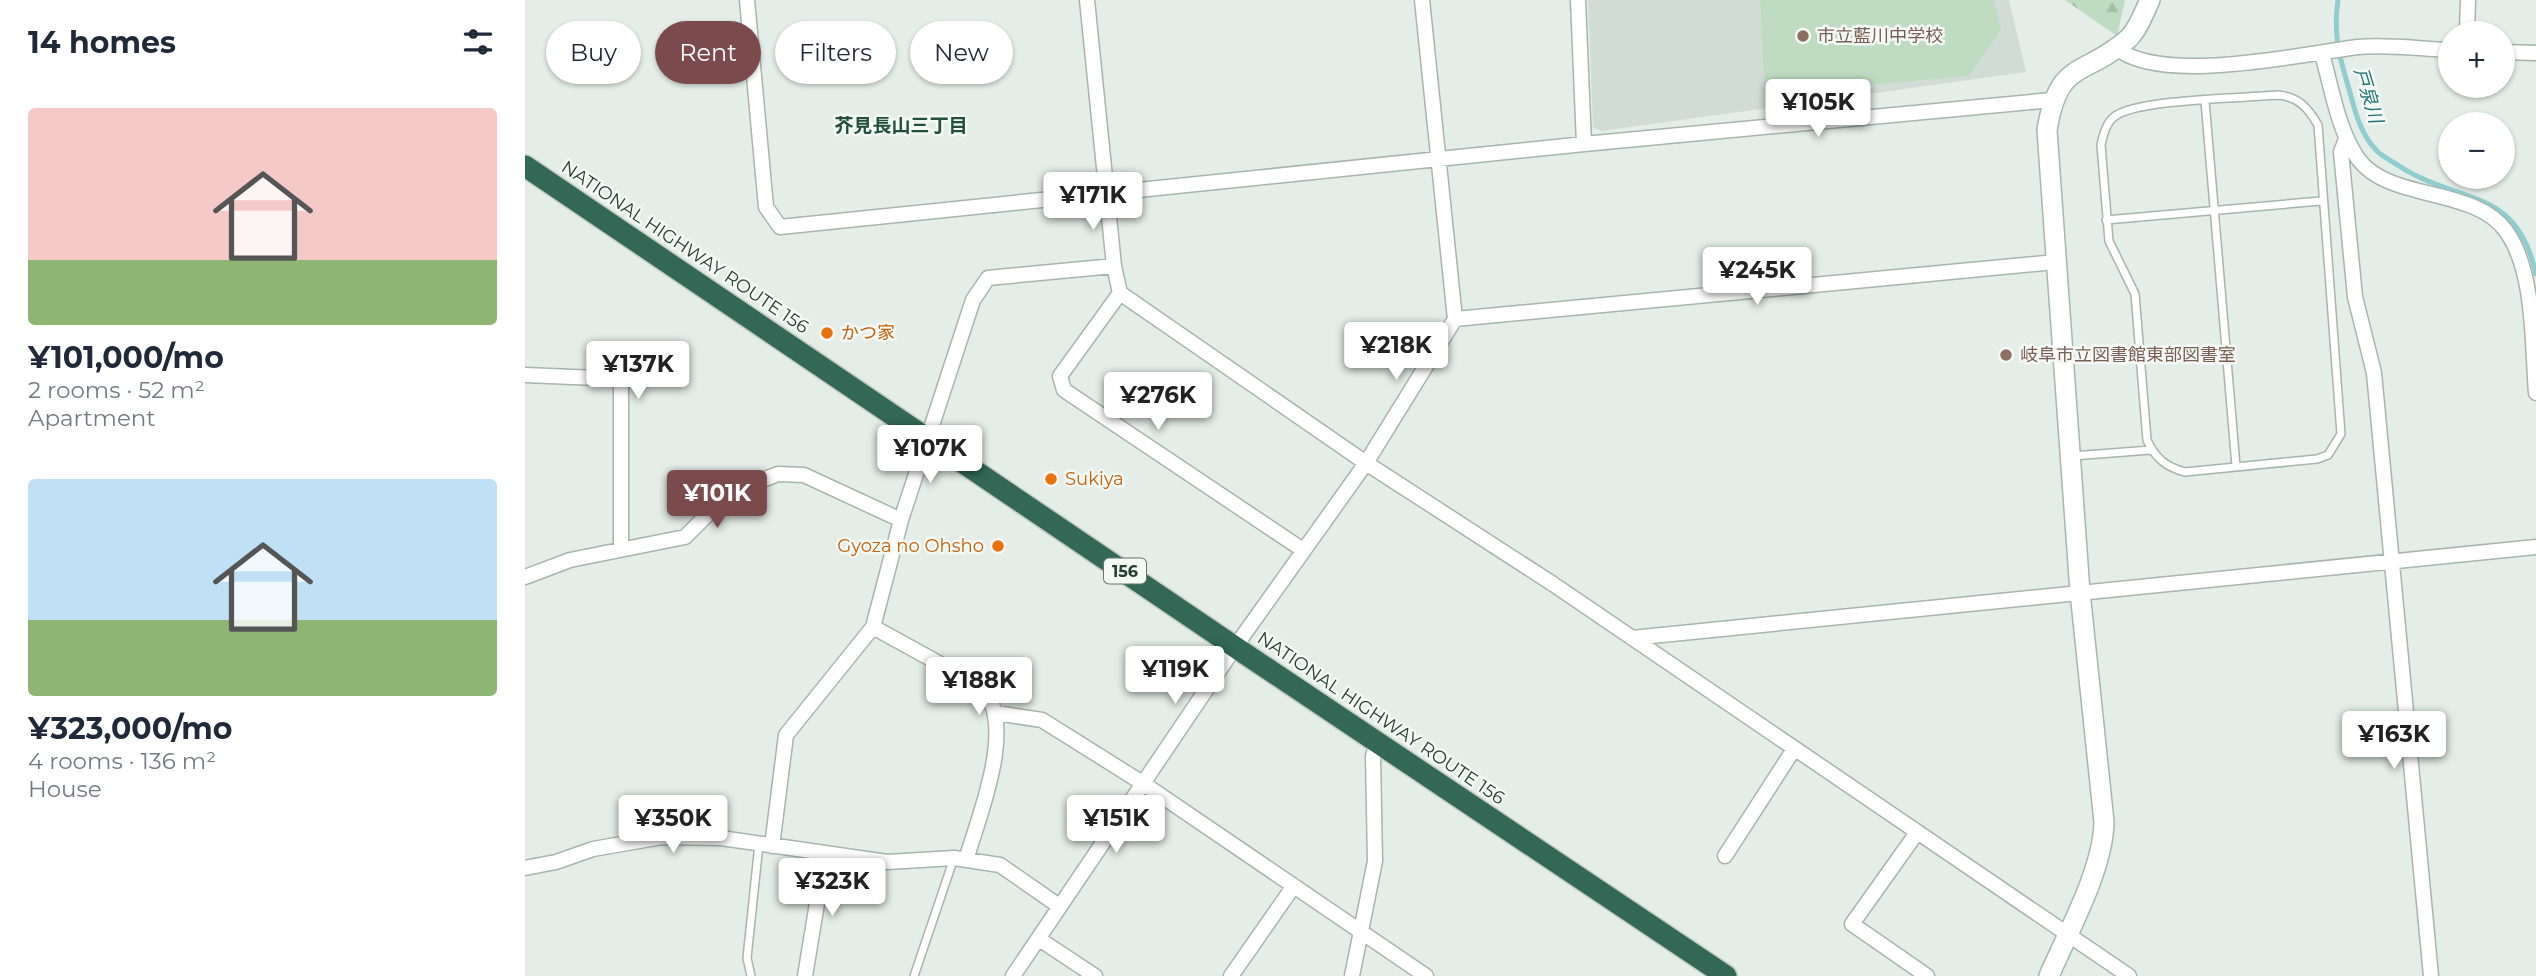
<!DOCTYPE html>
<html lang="en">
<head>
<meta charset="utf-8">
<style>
	body { margin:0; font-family:Montserrat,"Noto Sans JP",sans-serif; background:#f2f2f3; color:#1f2937; height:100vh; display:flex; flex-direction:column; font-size:26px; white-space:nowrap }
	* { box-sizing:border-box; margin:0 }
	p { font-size:23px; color:#747a83 }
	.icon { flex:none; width:38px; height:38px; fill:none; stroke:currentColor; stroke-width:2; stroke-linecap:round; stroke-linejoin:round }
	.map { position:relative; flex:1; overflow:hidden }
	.sheet { display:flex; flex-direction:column; background:#fff; width:525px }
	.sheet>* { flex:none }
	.hud { position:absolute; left:21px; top:21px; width:665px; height:63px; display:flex; gap:14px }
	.controls { position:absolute; left:1913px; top:21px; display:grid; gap:14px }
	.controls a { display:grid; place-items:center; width:77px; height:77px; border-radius:50%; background:#fff; box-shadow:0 2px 5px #0004; font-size:35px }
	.price { position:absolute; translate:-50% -60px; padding:0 16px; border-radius:7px; background:#fff; color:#222; font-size:23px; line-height:46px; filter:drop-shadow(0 2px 4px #0008) }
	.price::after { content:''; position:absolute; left:50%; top:42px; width:21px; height:16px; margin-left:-10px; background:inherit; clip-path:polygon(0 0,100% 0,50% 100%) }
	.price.on { background:#7a4a4c; color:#fff }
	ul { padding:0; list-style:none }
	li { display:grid; align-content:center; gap:14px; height:371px; padding:0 28px }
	li span { display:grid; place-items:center; height:217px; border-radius:7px; color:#555 }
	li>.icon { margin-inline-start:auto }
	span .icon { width:126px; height:126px; fill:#fffc; stroke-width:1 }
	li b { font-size:30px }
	h2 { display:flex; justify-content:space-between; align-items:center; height:84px; padding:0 28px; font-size:30px }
	.pill { padding:0 24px; border-radius:32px; background:#fff; box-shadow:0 2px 5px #0004; font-size:24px; line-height:63px }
	.pill.on { background:#7a4a4c; color:#fff }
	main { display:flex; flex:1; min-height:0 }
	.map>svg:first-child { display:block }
</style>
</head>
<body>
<main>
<section class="sheet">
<h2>14 homes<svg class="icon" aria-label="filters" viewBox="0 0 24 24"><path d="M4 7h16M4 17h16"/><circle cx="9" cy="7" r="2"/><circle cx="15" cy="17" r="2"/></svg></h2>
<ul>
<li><span style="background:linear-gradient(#f6c9c9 70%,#8fb573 0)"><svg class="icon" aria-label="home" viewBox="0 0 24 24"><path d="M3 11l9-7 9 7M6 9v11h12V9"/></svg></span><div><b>¥101,000/mo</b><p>2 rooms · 52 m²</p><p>Apartment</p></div></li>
<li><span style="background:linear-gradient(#bfe0f5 65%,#8fb573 0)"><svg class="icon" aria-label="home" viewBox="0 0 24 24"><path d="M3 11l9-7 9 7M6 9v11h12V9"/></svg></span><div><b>¥323,000/mo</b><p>4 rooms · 136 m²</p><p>House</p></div></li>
</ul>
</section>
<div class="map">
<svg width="2011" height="976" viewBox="0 0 2011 976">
	<defs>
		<pattern id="forest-firs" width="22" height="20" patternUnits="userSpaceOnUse" patternTransform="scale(1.75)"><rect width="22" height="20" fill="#bfdcc2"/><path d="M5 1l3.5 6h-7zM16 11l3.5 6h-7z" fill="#a4bea7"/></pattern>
	</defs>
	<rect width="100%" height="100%" fill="#e4ede8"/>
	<path fill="#d2dcd6" d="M1063,0h421l17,72 -424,59 -9,-4z"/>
	<path fill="url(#forest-firs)" d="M1540,0h60l-8,36z"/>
	<path fill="#bfdcc2" d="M1235,0h234l7,30 -32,46 -204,18z"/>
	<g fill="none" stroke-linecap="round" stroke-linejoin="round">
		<path stroke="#90cdce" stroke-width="5" d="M1813,0c-5,34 1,56 11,89 6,22 11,45 28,62 6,6 15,10 22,15 62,40 117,19 137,108"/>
		<g stroke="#a7b5ae" stroke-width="10">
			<path id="lane" d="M1753,95c21,2 30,13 40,30l23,309 -13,21 -11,4 -132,13c-19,-5 -30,-14 -38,-32l-12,-146 -26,-53 -8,-96c2,-10 5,-22 13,-28 21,-18 132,-19 164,-22z
				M1680,101l31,365
				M1581,220l215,-19
				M1547,456l79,-6
				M226,976l-4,-18 12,-114
				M389,976l40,-118"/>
		</g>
		<g stroke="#a7b5ae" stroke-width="17">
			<path id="street" d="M222,0l19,207 14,20 804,-83 468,-44
				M562,0l27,266 6,27 246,170 187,121 576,392
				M1053,0l6,144
				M1942,33l1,-33
				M1590,47c45,39 186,7 243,0 30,-3 62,2 92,3
				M1978,52l33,1
				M1797,54c10,35 16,77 37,106 31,41 116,27 147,71 29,40 26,113 30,162
				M1821,139l-5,13 14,145 19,76 57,603
				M595,293l-60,83 4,14 239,160
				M930,319l601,-57
				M0,375l96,4v169
				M0,577l45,-17 115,-23 24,-24 35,-26 34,-13 26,1 97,45
				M348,627l109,60c35,39 -3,128 -16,173
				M1107,638l904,-91
				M471,713l46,7 102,64 282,192
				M1391,834l-64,90 75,52
				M247,846l14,-111 87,-108 28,-107 72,-220 15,-22 126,-12
				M1200,856l69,-107
				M0,868l31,-6 37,-13 69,-12 59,1 166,24 67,-4 46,7 59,41
				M514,939l56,37
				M280,976l20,-121
				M488,976l222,-329 131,-184 89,-144 -33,-319
				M706,976l62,-89
				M827,976l23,-115 -2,-105 4,-13"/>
		</g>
		<g stroke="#a3b8ae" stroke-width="22">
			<path id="secondary" d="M1524,976c19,-44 54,-106 55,-154l-24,-230 -33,-462c12,-73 38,-52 82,-92 10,-10 15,-26 21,-38"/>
		</g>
		<g stroke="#c2c9c6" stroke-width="24">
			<path id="highway" d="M0,166l710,481 491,329"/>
		</g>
		<use href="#lane" stroke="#fff" stroke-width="7"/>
		<use href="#street" stroke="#fff" stroke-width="14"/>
		<use href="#secondary" stroke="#fff" stroke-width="19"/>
		<use href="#highway" stroke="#326855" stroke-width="21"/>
	</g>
	<g fill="#8d6e63" stroke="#f5f9f6" stroke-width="2.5">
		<circle cx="1278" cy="36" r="7"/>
		<circle cx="1481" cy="355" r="7"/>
	</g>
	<g fill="#e8710a" stroke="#f5f9f6" stroke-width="2.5">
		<circle cx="302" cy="333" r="7"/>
		<circle cx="526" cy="479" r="7"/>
		<circle cx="473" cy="546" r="7"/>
	</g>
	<g text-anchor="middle" stroke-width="5" stroke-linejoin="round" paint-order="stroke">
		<rect fill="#f5f9f6" stroke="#63756e" stroke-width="2" x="579" y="558.5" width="42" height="25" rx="5"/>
		<g font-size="16" font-weight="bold" fill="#253d33">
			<text x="600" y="577">156</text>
		</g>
		<g font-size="18" fill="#785e54" stroke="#f5f9f6" text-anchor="start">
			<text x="1292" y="42">市立藍川中学校</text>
			<text x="1495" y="361">岐阜市立図書館東部図書室</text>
		</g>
		<g font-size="18" fill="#253d33" stroke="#f5f9f6">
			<text transform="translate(160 247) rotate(34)" y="6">NATIONAL HIGHWAY ROUTE 156</text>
			<text transform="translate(856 718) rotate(34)" y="6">NATIONAL HIGHWAY ROUTE 156</text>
		</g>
		<g font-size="18" fill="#c56008" stroke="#f5f9f6" text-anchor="start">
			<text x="316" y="339">かつ家</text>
			<text x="540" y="485">Sukiya</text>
			<text x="459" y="552" text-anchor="end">Gyoza no Ohsho</text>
		</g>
		<g font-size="19" font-style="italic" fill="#227476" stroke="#f5f9f6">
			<text transform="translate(1844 95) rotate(73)" y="7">戸泉川</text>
		</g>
		<g font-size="19" font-weight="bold" fill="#224e3d" stroke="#f5f9f6">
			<text x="376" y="132">芥見長山三丁目</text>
		</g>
	</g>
</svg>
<div class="controls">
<a>+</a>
<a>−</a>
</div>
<b class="price" style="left:1293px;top:139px">¥105K</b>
<b class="price" style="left:568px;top:232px">¥171K</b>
<b class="price" style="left:1232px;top:307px">¥245K</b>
<b class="price" style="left:871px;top:382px">¥218K</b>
<b class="price" style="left:113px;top:401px">¥137K</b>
<b class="price" style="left:633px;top:432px">¥276K</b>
<b class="price" style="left:405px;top:485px">¥107K</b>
<b class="price on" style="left:192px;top:530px">¥101K</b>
<b class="price" style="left:650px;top:706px">¥119K</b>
<b class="price" style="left:454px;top:717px">¥188K</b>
<b class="price" style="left:1869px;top:771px">¥163K</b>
<b class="price" style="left:148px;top:855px">¥350K</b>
<b class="price" style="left:591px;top:855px">¥151K</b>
<b class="price" style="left:307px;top:918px">¥323K</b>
<div class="hud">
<a class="pill">Buy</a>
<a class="pill on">Rent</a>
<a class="pill">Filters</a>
<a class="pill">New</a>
</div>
</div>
</main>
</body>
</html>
